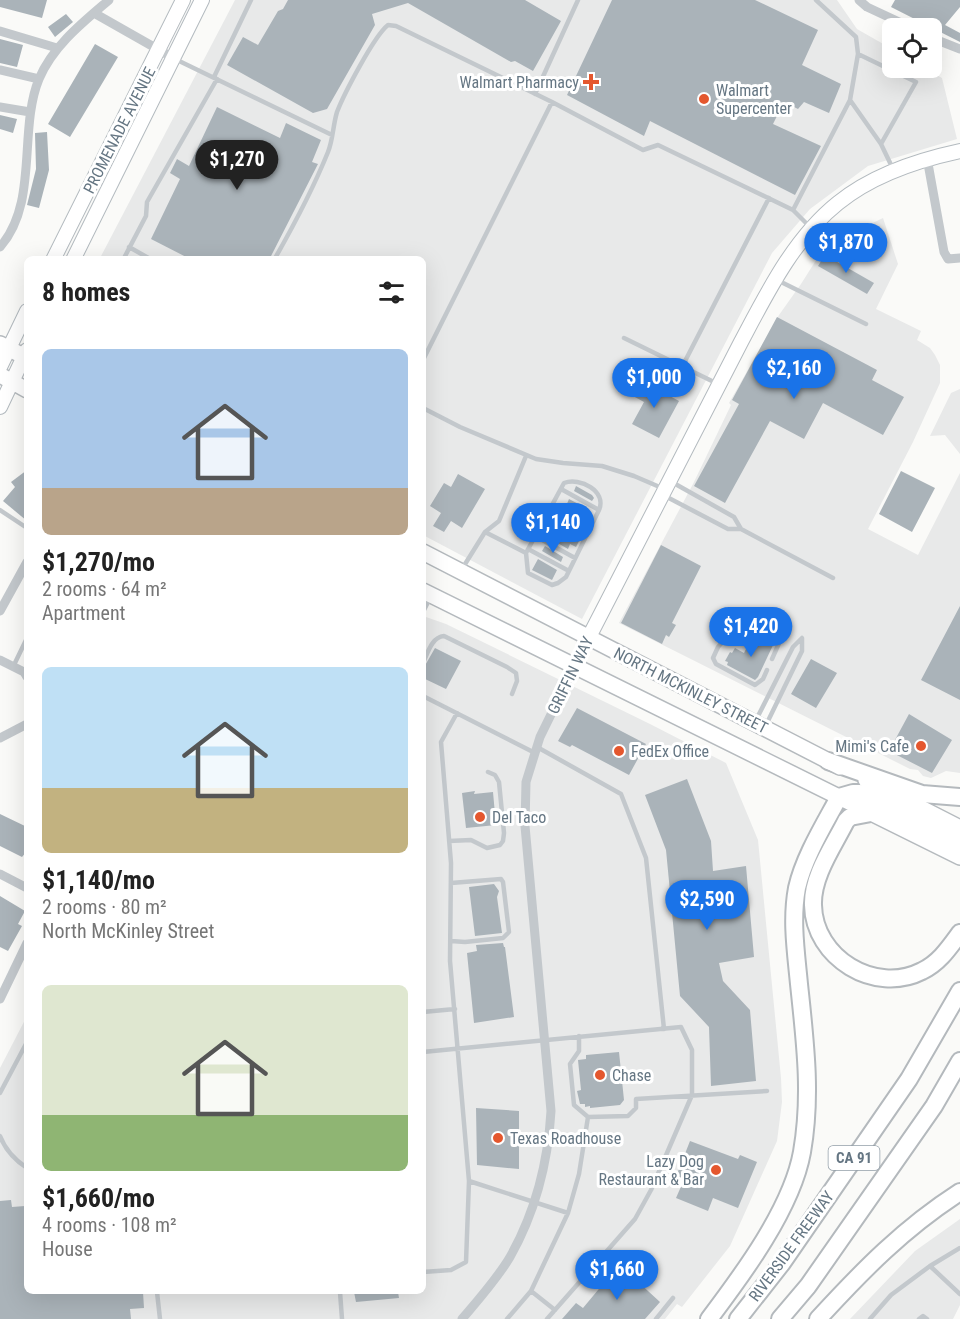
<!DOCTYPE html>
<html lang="en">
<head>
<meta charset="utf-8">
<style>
	body { margin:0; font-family:"Roboto Condensed",sans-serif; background:#f2f2f2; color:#222; height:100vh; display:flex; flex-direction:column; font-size:22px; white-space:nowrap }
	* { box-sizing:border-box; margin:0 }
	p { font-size:20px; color:#767676 }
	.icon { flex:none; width:33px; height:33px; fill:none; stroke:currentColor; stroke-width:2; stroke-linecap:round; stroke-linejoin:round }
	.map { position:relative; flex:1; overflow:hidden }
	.sheet { position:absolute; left:24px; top:256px; width:402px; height:1038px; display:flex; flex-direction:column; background:#fff; border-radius:9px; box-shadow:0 6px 24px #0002 }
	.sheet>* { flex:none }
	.controls { position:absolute; left:882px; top:18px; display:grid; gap:12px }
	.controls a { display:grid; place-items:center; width:60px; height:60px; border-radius:9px; background:#fff; box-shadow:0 6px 24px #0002; font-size:30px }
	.price { position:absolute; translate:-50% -51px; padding:0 14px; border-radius:21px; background:#1a73e8; color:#fff; font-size:20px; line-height:39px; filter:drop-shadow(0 2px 3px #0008) }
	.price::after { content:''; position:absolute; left:50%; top:36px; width:18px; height:14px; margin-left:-9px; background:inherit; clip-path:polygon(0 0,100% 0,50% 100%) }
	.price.selected { background:#222; color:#fff }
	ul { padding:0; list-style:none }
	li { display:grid; align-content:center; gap:12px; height:318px; padding:0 18px }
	li span { display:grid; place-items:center; height:186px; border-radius:9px; color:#555 }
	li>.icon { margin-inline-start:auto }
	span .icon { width:108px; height:108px; fill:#fffc; stroke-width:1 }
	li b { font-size:26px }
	h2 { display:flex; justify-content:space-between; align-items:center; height:72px; padding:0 18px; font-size:26px }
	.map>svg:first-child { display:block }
</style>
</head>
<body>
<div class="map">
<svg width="960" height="1319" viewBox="0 0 960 1319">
	<rect width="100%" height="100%" fill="#fafaf8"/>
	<path fill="#e8e9e9" d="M235,0h602l20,29 35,20v19h32l18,10 15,61 -89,27 -58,43 -38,44 -190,366 -159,-84v-275h-324z
		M883,218l15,46 -22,45 45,22 -4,9 13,8 5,7 5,10v18l-27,59 -45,87 50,26 42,-82v300l-14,-2 -15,7 -8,-2 -5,-6 -8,-1 -291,-146 74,-139 38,-79 -2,-2 50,-88 22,-31 24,-38z
		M960,389v65l-15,-19 -15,1 21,-43z
		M423,616l23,8 204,100 76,39 32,77 23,238 1,24 -5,39 -47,105 -48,61 -5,-3 -12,15h-665v-251l27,-52v276h396z
		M960,1219v86l-7,14h-103l65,-68z"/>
	<path fill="#aab3b9" d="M0,0h47l-5,18 -42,-11z
		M288,0h237l36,21 -28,50 -18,-10 -4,1 -103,-59 -36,11 3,11 -48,84 -14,4 -86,-48 16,-28 15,8 20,-34 5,-2z
		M612,0h143l63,30 -16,35 39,19 -12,29 -25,-11 -6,7 -14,-7 -11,22 48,22 -26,49 -145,-74 -6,15 -77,-41z
		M895,0h65v7l-15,18 15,8v9l-69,-35z
		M66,14l7,8 -18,15 -7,-10z
		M0,39l23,6 -6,22 -17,-4z
		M95,44l23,13 -48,80 -22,-13z
		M217,107l63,31 6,-15 35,17 -9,22 6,2 -49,96h-77l-41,-21 29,-60 -10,-6 7,-14 12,7z
		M0,115l17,4 -4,14 -13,-4z
		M47,132l2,38 -10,38 -12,-3 9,-36 -1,-36z
		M825,255l49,28 -7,11 -49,-28z
		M777,317l100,53 -5,10 32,17 -21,38 -60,-32 -19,36 -34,-18 -45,82 -31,-17 45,-82 -7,-4z
		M642,381l37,20 -20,37 -27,-14 12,-22 -11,-6z
		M27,470v51l-24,-20 12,-14 -4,-5z
		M901,471l34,17 -23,44 -33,-18z
		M458,474l27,15 -23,39 -11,-7 -7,11 -11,-6 8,-13 -11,-7 14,-23 7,4z
		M576,486l16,9 2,3 -2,3 -18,-10z
		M569,499l19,10 -3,7 -19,-10z
		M562,514l19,10 -2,4 5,3 -8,16 -6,-3 -2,5 -19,-11z
		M661,545l40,21 -29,57 4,2 -7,12 -3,-2 -4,9 -41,-21z
		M545,546l18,11 -2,5 -19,-11z
		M538,559l19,11 -5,10 -20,-10z
		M960,606v94l-39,-20z
		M758,635l16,8 -16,34 -3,3 -28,-15 1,-3 -3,-1 5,-9 2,1 3,-5 9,5 2,-4 4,2z
		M435,648l26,13 -15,28 -23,-11v-9z
		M811,659l26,14 -21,35 -25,-14z
		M577,708l69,36 -17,31 -57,-30 -2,2 -12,-6z
		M909,714l43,26 -20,33 -43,-22z
		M687,779l24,62 2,30 33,-5 8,91 -35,6 4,18 27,29 6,71 -45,5 -2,-59 -29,-31 -14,-146 -21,-55z
		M475,791l-1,3 19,-2 3,33 -30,3 -4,-35z
		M0,814l27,13v24l-5,6 -22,-11z
		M494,884l5,7 -2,6 5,36 -27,3 -6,-49z
		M0,896l25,15 -7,13 4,2 -14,25 -8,-4z
		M503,943l1,4h1l9,70 -40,6 -7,-70 10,-2 -1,-6z
		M619,1052l5,48 -4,5 -30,3v-2l-5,1v-3h-5l-3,-13 4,-1 -3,-30 8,-1v-4z
		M476,1108l43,3v58l-42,-4z
		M690,1141l48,18 2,-4 17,7 -19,46 -25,-10 -5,13 -32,-13 7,-16 -8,-3z
		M11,1200l1,7 13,-1 2,20v66h116l1,16 -14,1 1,10h-131v-118z
		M624,1269l36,33 -15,17h-83l14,-16 7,5 30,-36z
		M354,1292h44l1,6 -43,4z"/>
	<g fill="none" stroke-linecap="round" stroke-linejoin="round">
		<g stroke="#b3babf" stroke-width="16">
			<path id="secondary" d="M53,260l130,-260
				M73,260l129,-260
				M0,367l27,-56
				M0,407l27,-57
				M589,637l152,-295c26,-49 53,-104 97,-139 33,-27 80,-43 122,-52"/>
		</g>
		<g stroke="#b5babe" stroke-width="18">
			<path id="primary" d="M0,344l27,14
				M0,375l27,15
				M423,552l417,215
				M423,591l537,266
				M866,780l94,48"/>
		</g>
		<g stroke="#b4b9bd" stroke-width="20">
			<path id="highway" d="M828,761l94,33 38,3
				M871,813l-21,4 -4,4c-13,26 -34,55 -33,84 1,53 62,90 109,66 17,-8 27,-23 38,-38
				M709,1319c34,-45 83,-111 93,-167 10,-57 3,-111 -3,-168 -3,-32 -8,-64 -2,-96 7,-31 27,-63 42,-91l14,-4h7l100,49
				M738,1319l44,-56 127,-184 51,-88
				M780,1319l28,-33 126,-180 26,-45
				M818,1319c45,-49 86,-91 142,-127"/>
		</g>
		<path stroke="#c3c8cc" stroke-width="4.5" d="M816,0l40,37 2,17 58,28 -35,62 12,25
			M858,54l-8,46 31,44
			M175,59l157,76
			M214,77l37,-77
			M535,94l43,-94
			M793,210l57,-110
			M129,247l23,13
			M123,260l23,-44 1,-14 70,-123
			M274,260c20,-35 39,-71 54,-108 5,-12 5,-27 9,-40 7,-18 37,-76 51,-87l8,1 156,76 91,48 15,-5 135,65 17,17
			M777,280l89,44
			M624,338l92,45
			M423,360l129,-258
			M682,367l87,-169
			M423,408l37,19 76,32 27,4 39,3 32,10 28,12
			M561,489l38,21
			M665,496l63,33h13l-7,-12 -64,-36
			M553,504l39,21
			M0,510l27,18
			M741,529l92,49
			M485,532l41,21 2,20 24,12 6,-2 8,-6 33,-67c8,-19 -19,-33 -35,-27l-38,70
			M535,536l40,22
			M528,549l41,22
			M462,569l23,-37 14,-11 27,-65
			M423,612l7,-14
			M729,635l-11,12 -5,11 3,6 39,21 8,-6 4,-9
			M772,659l16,-36
			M423,663c5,-11 9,-26 21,-27l63,31 9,6 1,8 -5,13
			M13,667l14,-29
			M423,696l112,57
			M756,720l37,-73 9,-9v13l-36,74
			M537,747l84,47 25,64 18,171
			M449,841l22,-1 16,8 13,-3 3,-4 1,-8 -5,-51 -4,-7 -7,-3
			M451,941l14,1 38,-4 6,-6 -6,-50 -2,-3 -50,4
			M423,1012l32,-3
			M579,1036v15l-9,13 4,41 14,12 40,-1 8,-8v-9l131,-8
			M423,1052l258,-25 11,23v45l-41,95 -16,29 -88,100
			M0,1093l27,-51
			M0,1136c5,13 15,24 27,32
			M469,1181l99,32
			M930,1266l30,-18
			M423,1272l28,-2 15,-8 3,-81 -19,-220 1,-98 -10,-121 16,-29
			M531,1291l24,19
			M157,1292l3,27
			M340,1292l2,27
			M507,1319l24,-28 37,-78 11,-39 9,-57
			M656,1319l17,-21
			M870,1319l21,-24 39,-29 30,28
			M919,1319l4,-3 4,3"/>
		<path stroke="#c3c8cc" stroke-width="9" d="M859,0l8,7 45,21
			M94,13l81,46
			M0,31l57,17
			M932,38l28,11
			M0,70l39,9
			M0,107l30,5
			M927,158l17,94 4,7 12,-1
			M0,247c39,-44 18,-117 39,-168 14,-33 43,-56 70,-79
			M0,611l27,-49
			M0,660l24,12 3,5
			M0,738l27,-14
			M0,874l27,14
			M0,999l27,-56
			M462,1319c17,-20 35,-40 48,-62 26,-46 38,-94 41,-146l-26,-285 1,-44 14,-45 49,-100"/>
		<use href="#secondary" stroke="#fff" stroke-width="14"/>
		<use href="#primary" stroke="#fff" stroke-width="15"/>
		<use href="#highway" stroke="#fff" stroke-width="16"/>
	</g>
	<g fill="#e4572e" stroke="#fff" stroke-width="2">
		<path d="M588 73h6v6h6v6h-6v6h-6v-6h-6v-6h6z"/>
		<circle cx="704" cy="99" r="6"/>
		<circle cx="921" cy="746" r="6"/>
		<circle cx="619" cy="751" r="6"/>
		<circle cx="480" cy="817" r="6"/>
		<circle cx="600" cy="1075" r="6"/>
		<circle cx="498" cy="1138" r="6"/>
		<circle cx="716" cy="1170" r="6"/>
	</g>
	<g text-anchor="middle" stroke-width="6" stroke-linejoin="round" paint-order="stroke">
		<rect fill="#fff" stroke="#939fa8" stroke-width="1.5" x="828.5" y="1146" width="51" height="24" rx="4.5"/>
		<g font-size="15" font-weight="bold" fill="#657683">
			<text x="854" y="1163">CA 91</text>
		</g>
		<g font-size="16" fill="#657683" stroke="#fff" text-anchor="start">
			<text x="579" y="88" text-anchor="end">Walmart Pharmacy</text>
			<text x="716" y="96">Walmart<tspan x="716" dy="18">Supercenter</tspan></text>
			<text x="909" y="752" text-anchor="end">Mimi's Cafe</text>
			<text x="631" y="757">FedEx Office</text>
			<text x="492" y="823">Del Taco</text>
			<text x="612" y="1081">Chase</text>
			<text x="510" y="1144">Texas Roadhouse</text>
			<text x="704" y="1167" text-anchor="end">Lazy Dog<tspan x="704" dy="18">Restaurant &amp; Bar</tspan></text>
		</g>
		<g font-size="16" fill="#657683" stroke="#fff">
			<text transform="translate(119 130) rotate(-63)" y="6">PROMENADE AVENUE</text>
			<text transform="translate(570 675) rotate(-64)" y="6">GRIFFIN WAY</text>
			<text transform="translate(691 690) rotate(27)" y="6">NORTH MCKINLEY STREET</text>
			<text transform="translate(791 1246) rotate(-54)" y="6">RIVERSIDE FREEWAY</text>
		</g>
	</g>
</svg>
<div class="controls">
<a><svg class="icon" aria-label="locate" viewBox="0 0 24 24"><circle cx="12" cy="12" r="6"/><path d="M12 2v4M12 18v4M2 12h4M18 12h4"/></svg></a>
</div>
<b class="price selected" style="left:237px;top:191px">$1,270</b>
<b class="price" style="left:846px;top:274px">$1,870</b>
<b class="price" style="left:794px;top:400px">$2,160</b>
<b class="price" style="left:654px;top:409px">$1,000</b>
<b class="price" style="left:553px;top:554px">$1,140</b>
<b class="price" style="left:751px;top:658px">$1,420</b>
<b class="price" style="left:707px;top:931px">$2,590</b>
<b class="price" style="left:617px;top:1301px">$1,660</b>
<section class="sheet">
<h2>8 homes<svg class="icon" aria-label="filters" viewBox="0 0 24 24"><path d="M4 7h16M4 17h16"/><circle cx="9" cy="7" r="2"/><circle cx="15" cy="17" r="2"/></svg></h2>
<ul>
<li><span style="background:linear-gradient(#a9c7e8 75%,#b9a48a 0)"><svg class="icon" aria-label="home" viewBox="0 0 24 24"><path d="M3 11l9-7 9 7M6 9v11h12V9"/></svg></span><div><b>$1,270/mo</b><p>2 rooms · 64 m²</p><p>Apartment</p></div></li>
<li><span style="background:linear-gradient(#bfe0f5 65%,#c2b280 0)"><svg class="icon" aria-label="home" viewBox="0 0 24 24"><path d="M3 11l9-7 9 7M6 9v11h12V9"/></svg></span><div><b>$1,140/mo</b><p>2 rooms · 80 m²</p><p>North McKinley Street</p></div></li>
<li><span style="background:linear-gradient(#dfe7d0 70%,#8fb573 0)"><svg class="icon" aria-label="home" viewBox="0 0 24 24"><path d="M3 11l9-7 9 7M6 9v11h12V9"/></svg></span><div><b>$1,660/mo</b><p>4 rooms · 108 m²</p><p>House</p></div></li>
</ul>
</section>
</div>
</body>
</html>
